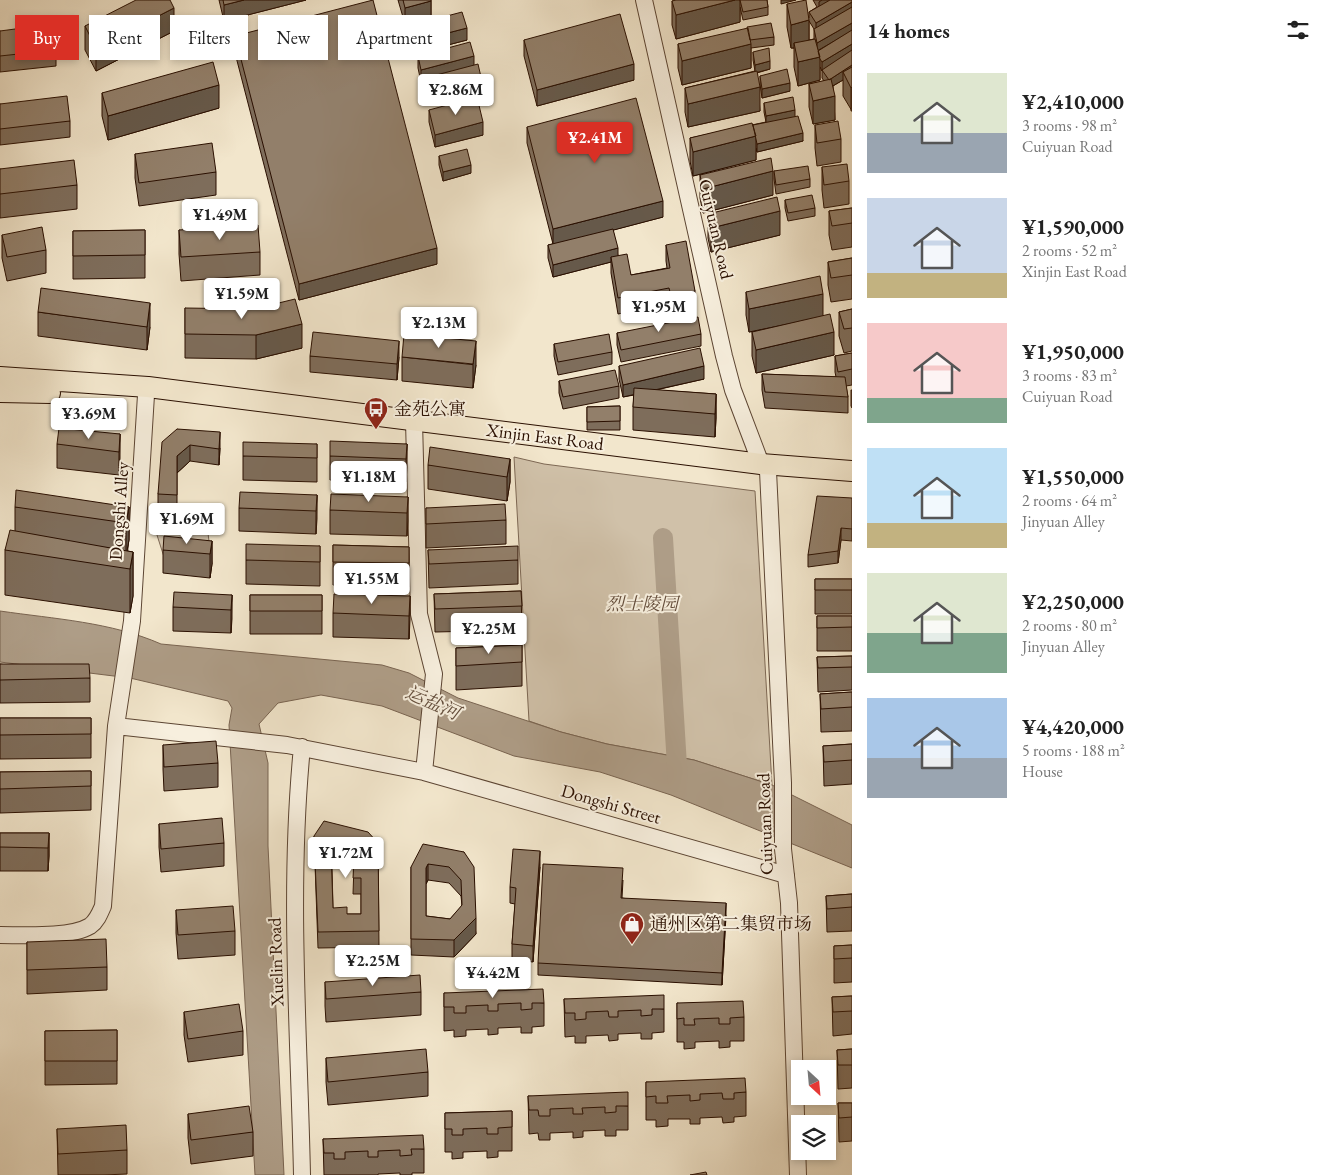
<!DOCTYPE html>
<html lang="en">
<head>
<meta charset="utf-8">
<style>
	body { margin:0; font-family:"EB Garamond","Noto Serif SC",serif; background:#f6f6f6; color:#222; height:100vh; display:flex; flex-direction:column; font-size:19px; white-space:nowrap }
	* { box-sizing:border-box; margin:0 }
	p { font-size:16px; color:#767676 }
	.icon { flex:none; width:28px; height:28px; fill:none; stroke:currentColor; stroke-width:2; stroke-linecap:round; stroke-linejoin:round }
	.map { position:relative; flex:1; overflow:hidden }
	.sheet { display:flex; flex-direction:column; background:#fff; width:475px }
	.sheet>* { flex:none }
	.top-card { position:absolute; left:15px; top:15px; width:475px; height:45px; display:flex; gap:10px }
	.needle { width:32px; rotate:154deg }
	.tools { position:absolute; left:791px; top:1060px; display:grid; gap:10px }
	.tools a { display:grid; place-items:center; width:45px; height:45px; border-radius:0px; background:#fff; box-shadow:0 2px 8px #0003; font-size:25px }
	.price { position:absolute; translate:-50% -42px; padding:0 11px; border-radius:5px; background:#fff; color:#222; font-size:16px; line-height:32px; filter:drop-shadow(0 1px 2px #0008) }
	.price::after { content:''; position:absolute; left:50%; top:30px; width:15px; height:11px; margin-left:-8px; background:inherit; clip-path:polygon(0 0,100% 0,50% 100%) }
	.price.selected { background:#d93025; color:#fff }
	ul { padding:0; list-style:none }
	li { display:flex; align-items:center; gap:15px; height:125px; padding:0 15px }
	li span { display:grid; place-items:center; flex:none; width:140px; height:100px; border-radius:0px; color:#555 }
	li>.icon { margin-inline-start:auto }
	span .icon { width:60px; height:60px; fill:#fffc; stroke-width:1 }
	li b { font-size:21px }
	h2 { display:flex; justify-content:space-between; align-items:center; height:60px; padding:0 15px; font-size:21px }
	.chip { padding:0 18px; border-radius:0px; background:#fff; box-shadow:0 2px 8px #0003; font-size:18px; line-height:45px }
	.chip.selected { background:#d93025; color:#fff }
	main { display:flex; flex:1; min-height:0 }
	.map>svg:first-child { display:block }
</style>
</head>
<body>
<main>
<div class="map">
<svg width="852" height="1175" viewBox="0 0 852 1175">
	<rect width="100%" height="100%" fill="#f2e6cc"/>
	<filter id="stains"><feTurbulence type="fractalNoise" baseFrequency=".004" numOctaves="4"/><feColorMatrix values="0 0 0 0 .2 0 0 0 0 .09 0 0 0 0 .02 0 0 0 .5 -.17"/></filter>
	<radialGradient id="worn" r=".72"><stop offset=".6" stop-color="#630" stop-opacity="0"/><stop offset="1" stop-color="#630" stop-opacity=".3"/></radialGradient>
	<path fill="#d0c1a9" stroke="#7d6854" d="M514,457l30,7 211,27 17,294 -78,-25 -87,-16 -46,-12 -32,-11z
		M158,510l43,1 5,7 6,46 -47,-4 -9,-28z"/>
	<path fill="#ae9d87" stroke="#796451" d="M0,611c55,8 111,11 161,33l221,21 27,8 49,25 103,34 46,12 87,16 78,25 80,40v43l-181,-73 -71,-23 -86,-16 -132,-50 -61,-11 -43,8 -19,21 9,39v83l16,329h-29l-26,-450 3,-17 -4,-7 -98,-23 -130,-16z"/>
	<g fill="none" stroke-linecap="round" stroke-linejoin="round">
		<path stroke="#ae9d87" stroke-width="20" d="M663,538l15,244"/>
		<g stroke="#5c4533" stroke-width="18">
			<path id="minor" d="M644,0l80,356 9,34 28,74 7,7 15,312v66l6,54 9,272
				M414,421l5,193 15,60 -10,98
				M116,726l171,19 137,27 362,103
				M302,747c-14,142 -3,285 0,428
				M0,935c24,0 70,3 90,-9 7,-5 10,-13 13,-20l13,-180 16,-105 14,-226"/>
		</g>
		<g stroke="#2a0f00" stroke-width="22">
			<path id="major" d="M0,377l148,10 613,77 91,7
				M0,392l50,1"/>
		</g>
		<use href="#minor" stroke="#f7efde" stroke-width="16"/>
		<use href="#major" stroke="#f2e6cc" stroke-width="20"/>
	</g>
	<path fill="#7e6d5b" stroke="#2a0f00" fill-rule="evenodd" d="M219,0h87l-82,21z
		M398,0h33v17l-26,7z
		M767,0l1,7v8l-25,5 -3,-13v15l-64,17 -4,-14v-24z
		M813,0h39v111l-9,-15v-16l-10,6 2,34 -22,4 -4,-17v-23l15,-3 -2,-3v-8v1l-2,-4v13l-22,6 -4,-19v-19h-3l-4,-21v-23l22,14v-6l8,-5zM809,21l5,8v10l-5,1z
		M85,26l89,5 -78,40 -11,-21z
		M409,26l58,14 -54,14 -4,-16z
		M0,31l56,19v16l-56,6z
		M235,36l202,228 -138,36 -64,-247z
		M774,37v8l-23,3v20l-69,17 -4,-17v-24z
		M524,40l110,40 -97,26 -13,-50z
		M753,52l17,17 -13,4 3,38 -72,16 -3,-15v-24l70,-17 -2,-11z
		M418,56l56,9 7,25 -53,14 -3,-14v-9l-4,1 -3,-14z
		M760,76l30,15 -28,7 -2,-14z
		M102,93l117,15 -111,32 -6,-24z
		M764,103l31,13 8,25 -46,11 -1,-4v12l-63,16 -3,-15v-23l76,-16 -2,-10z
		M0,104l70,17v16l-70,8z
		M429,110l54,25 -48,12 -6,-25z
		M815,125l26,14v23l-24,4 -2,-18z
		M527,127l136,90 -50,13 5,26 13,19 36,-7 -1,-7v-16l29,46v16l-24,5 -2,-8 -51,10 -7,-41v-11l-58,15 -5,-19v-13l5,-1 -26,-101z
		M135,154l81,18v23l-77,11 -4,-28z
		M439,156l32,17 -28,8 -4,-16z
		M822,167l27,14v23l-25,4 -2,-18z
		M0,169l77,16v24l-77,9z
		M774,171l36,8v8l-34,7 -2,-15z
		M700,175l73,20 -70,18 -3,-15z
		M785,200l30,8v8l-27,5 -3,-13z
		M852,208v39l-20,3 -3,-15v-24z
		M708,214l72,21 -69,17 -3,-14z
		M145,230v48l-72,1v-48z
		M179,230l81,22v23l-79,6 -2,-27z
		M2,235l44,15v23l-39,8 -5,-23z
		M852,258v41l-21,3 -3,-17v-23z
		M746,292l77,24 11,39 -78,18 -4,-17v-24l14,-3 -17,3 -3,-17z
		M185,308l117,40 -46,11 -71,-1z
		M852,309v42l-8,2 -5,-17v-24z
		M38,312l112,15 -3,23 -109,-14z
		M617,333l84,1v12l-80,16 -4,-17z
		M554,344l58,8v12l-54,11 -4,-19z
		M852,353v32l-6,1 2,11v16l-83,-5 -3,-18v-16l74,3 -1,-5v-16z
		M310,356l89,1 -2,23 -87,-8z
		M402,357l74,8 -3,23 -71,-7z
		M619,366l85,13 -48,11 60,4v24l-1,19 -82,-7v-23l1,-12 -11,2 -4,-18z
		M559,381l60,5v12l-56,11 -4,-16z
		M851,390h1v18l-1,-2z
		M620,406v24h-33v-23z
		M177,429l43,19 -1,17 -29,-4 -13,12v38l-19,-1v-16z
		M120,434l-1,41 -62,-7v-24z
		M317,444v38l-74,-2v-24z
		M407,444l-1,38 -76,-2v-24z
		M510,459v23l-3,19 -79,-12v-24z
		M317,495l-1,39 -77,-3v-23z
		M408,497l-1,39 -77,-2v-24z
		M852,498v43l-11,-1 -3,23 -30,4v-12z
		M15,507h114v33l-2,11 6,1v44l-3,17 -125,-18v-45l10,-19z
		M426,508l80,12v24l-80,4z
		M212,541v23l-2,14 -47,-5v-23z
		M333,545l76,2v40l-76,-2z
		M320,546v40l-74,-2v-24z
		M428,550l90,10v24l-89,4z
		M815,579h37v35h-37z
		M521,591l1,39 -87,2 -1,-38z
		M232,595l-1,38 -58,-2v-24z
		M250,595h72v39h-72z
		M410,596l-1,43 -76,-2v-24z
		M817,616h35v35h-35z
		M522,645v41l-66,4v-42z
		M852,656v34l-34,2 -1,-35z
		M0,664l90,14v24l-90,1z
		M852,692v39l-31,1 -1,-38z
		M0,718h91v40l-91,1z
		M852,744v40l-28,2 -1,-40z
		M163,745l55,18v24l-54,4 -1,-22z
		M91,771v39l-91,3v-41z
		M159,824l65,19v23l-63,6 -2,-25z
		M0,833h49v23l-1,15h-48z
		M314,836l64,7 1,104 -61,1zM354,865l-1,29h8v20h-14l-14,-6 -1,-41z
		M464,852l12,82 -22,23 -43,-2v-88zM428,880l21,3 12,13 1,10 -12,13 -24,-3v-32z
		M540,867l-7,95 -21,-2v-16l3,-40 -5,-1v-16z
		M623,880l-1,18 104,17 -4,70 -184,-10v-12z
		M852,894v37l-25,1 -1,-36z
		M176,910l59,21v24l-57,4 -2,-26z
		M27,942l80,25v23l-80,4z
		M852,945v37l-18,1v-37z
		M325,982l96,10v23l-95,7 -1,-16z
		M444,993l100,10v23l-12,1v6h-11v-6l-23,1v6l-10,1v-6l-22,1v6l-12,1v-7l-10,1z
		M852,996v38l-19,2 -1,-39z
		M564,999l100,10v23l-12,1v6h-11v-6l-23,1v6l-9,1 -1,-6 -22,1v7h-11v-7l-10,1z
		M677,1003l67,14v24h-14v6l-11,1v-7l-24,1v6l-11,1v-7h-7z
		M184,1012l59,19v24l-55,7 -4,-27z
		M117,1030v54l-72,1v-54z
		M852,1049v39l-14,1 -1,-39z
		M326,1058l102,14v24l-100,9 -2,-23z
		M646,1082l100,10v24l-12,1v5l-11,1 -1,-6 -22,1v6h-10v-5h-22v7l-12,1v-7h-10z
		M528,1096l100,10v24h-12v6h-11v-6l-22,1v6l-10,1v-6l-23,1v7h-11l-1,-7 -9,1z
		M838,1103h14v38l-13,1z
		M512,1111v40h-14v6l-11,1v-7l-24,1v6l-11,1v-7h-7v-39z
		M188,1114l65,18v24l-62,8 -3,-26z
		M57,1129l70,21v24l-24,1h-45z
		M323,1139l101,10v24h-12v2h-12v-2l-22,1v1h-54z"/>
	<path fill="#66594a" stroke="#2a0f00" d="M244,0h62l-82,21v-16z
		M735,0h5v22l-64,17v-24z
		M781,0h15l-15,4z
		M822,0h14l-17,10v-8z
		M431,1v16l-26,7v-16z
		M852,2v8l-36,21v-8z
		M174,8v23l-78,40v-23z
		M809,20v24l-15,-1v5h-3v-23z
		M852,23v8l-35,20v-8z
		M467,28v12l-54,14v-12z
		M751,44v24l-69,17v-24z
		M852,44v8l-30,19v-9z
		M474,56v12l-49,10v3l-4,1v-12z
		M820,57v23l-22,6v-24z
		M770,61v8l-15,4v-8z
		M634,64v16l-97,26v-16z
		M852,65v9l-9,-2v8l-14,8v-8z
		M481,77v13l-53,14v-13z
		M790,83v8l-28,7v-9z
		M219,85v23l-111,32v-24z
		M760,87v24l-72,16v-23z
		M852,87v24h-1v-23z
		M835,96v24l-22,4v-23z
		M795,110v8l-29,6v-8z
		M483,122v13l-48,12v-12z
		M803,133v8l-46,11v-8z
		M756,136v24l-63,16v-24z
		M471,165v8l-28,8v-9z
		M773,171v24l-70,18v-24z
		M663,201v16l-110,29v-17z
		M780,211v24l-69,17v-24z
		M437,248v16l-138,36v-16z
		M618,248v13l-7,-4v5l-58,15v-12z
		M823,294v23l-74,15v-23z
		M150,303v24l-3,23v-23z
		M302,324v24l-46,11v-24z
		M834,332v23l-78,18v-23z
		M399,341v16l-2,23v-16z
		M476,341v24l-3,23v-24z
		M704,366v13l-81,18v-12z
		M716,394v24l-1,19v-23z
		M220,432v16l-1,17v-16z
		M120,434v24l-1,17v-23z
		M407,444v23l-1,15v-23z
		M190,445v16l-13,12v-17z
		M510,459v23l-3,19v-24z
		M317,495v24l-1,15v-23z
		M408,497v24l-1,15v-23z
		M129,507v33l-3,16v-33z
		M841,528v12l-3,23v-12z
		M212,541v23l-2,14v-24z
		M133,552v44l-3,17v-44z
		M232,595v24l-1,14v-23z
		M410,596v24l-1,19v-23z
		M49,833v23l-1,15v-23z
		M540,851v16l-7,95v-16z
		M428,864v16l-2,4v-16z
		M726,903v12l-4,70v-12z
		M476,918v16l-22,23v-17z"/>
	<path fill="#927f6a" stroke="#2a0f00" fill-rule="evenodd" d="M136,0h34l4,8 -78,40 -11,-22z
		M223,0h21l-20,5z
		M373,0l64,248 -138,36 -64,-248z
		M403,0h28v1l-26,7z
		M676,0h59l-59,15 -4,-14z
		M740,0h27l1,7 -25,5z
		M806,0l3,20 -18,5 -4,-21z
		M830,0h22v2l-36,21 -7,-11z
		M852,7v16l-35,20 -3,-14z
		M462,12l5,16 -54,14 -4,-16z
		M620,14l14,50 -97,26 -13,-50z
		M771,23l3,14 -24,3 -3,-13z
		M53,24l3,26 -56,6v-25z
		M748,28l3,16 -69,17 -4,-17z
		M852,30v14l-30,18 -2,-3 -2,-8z
		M815,39l5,18 -22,5 -4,-19z
		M470,42l4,14 -53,14 -3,-14z
		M769,48l1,13 -15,4 -2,-13z
		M852,50v15l-23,15 -7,-10z
		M213,62l6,23 -111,31 -6,-23z
		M478,64l3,13 -53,14 -3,-13z
		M852,67v20l-1,1 -8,-16z
		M787,69l3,14 -28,6 -2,-13z
		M757,71l3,16 -72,17 -3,-16z
		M831,79l4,17 -22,5 -4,-17z
		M67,96l3,25 -70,8v-25z
		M477,97l6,25 -48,13 -6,-25z
		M793,97l2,13 -29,6 -2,-13z
		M636,98l27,103 -110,28 -26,-102z
		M798,116l5,17 -46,11 -4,-19z
		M838,121l3,18 -24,4 -2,-18z
		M752,123l4,13 -63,16 -3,-14z
		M212,143l4,29 -77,11 -4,-29z
		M467,149l4,16 -28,7 -4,-16z
		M771,158l2,13 -70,18 -3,-14z
		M74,160l3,25 -77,9v-25z
		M847,164l2,17 -25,4 -2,-18z
		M808,166l2,13 -34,6 -2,-14z
		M812,195l3,13 -27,5 -3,-13z
		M777,197l3,14 -69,17 -3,-14z
		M852,208v15l-20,3 -3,-15z
		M258,225l2,27 -79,5 -2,-27z
		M42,227l4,23 -39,7 -5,-22z
		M613,229l5,19 -65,17 -5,-20z
		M145,230v25l-72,1v-25z
		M686,241l9,50 -24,5 -2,-8 -51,10 -7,-41 16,-3 4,21 39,-7 -4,-23z
		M852,258v17l-21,3 -3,-16z
		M820,276l3,18 -74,15 -3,-17z
		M41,288l109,15 -3,24 -109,-15z
		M295,299l7,25 -46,11 -71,-1v-26l69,1z
		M852,309v19l-8,1 -5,-17z
		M830,314l4,18 -78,18 -4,-18z
		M698,317l3,17 -80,16 -4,-17z
		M313,332l86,9 -2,23 -87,-8z
		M404,334l72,7 -3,23 -71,-7z
		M609,334l3,18 -54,10 -4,-18z
		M700,348l4,18 -81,19 -4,-19z
		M852,353v16l-14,3 -3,-16z
		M615,370l4,16 -56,11 -4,-16z
		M762,374l83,3 3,20 -83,-5z
		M634,388l82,6 -1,20 -82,-7z
		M620,406v15l-33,1v-15z
		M59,428l61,6 -1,18 -62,-8z
		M177,429l43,3 -1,17 -29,-4 -13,11v39l-19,-1 4,-52z
		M330,441l77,3 -1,15 -76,-3z
		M243,442l74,2v14l-74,-2z
		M430,447l80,12 -3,18 -79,-12z
		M16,490l113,17 -3,16 -111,-16z
		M240,492l77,3 -1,16 -77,-3z
		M331,494l77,3 -1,16 -77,-3z
		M817,496l35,2v31l-11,-1 -3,23 -30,4z
		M505,504l1,16 -80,4v-16z
		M10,530l123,22 -3,17 -125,-19z
		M164,536l48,5 -2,13 -47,-4z
		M246,544l74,2v16l-74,-2z
		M333,545l76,2v16l-76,-1z
		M518,546v14l-89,4 -1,-14z
		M815,579h37v11h-37z
		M521,591l1,15 -87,3 -1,-15z
		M174,592l58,3 -1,15 -58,-3z
		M334,594l76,2 -1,20 -76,-3z
		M250,595h72v16h-72z
		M817,616h35v11l-35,1z
		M522,645v17l-66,4v-18z
		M852,656v11l-34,1 -1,-11z
		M0,664h89l1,14 -90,2z
		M852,692v15l-31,2 -1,-15z
		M0,718h91v16l-91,1z
		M216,741l2,22 -54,4 -1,-22z
		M852,744v16l-28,2 -1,-16z
		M91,771v15l-91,3v-17z
		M222,818l2,25 -63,6 -2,-25z
		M324,821l44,11 10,11 1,88 -61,1 -4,-96zM362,848v9h-8l-1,21h8v36h-14v-7l-14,1 -2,-57z
		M0,833h49l-1,15 -48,-1z
		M423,844l41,8 10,15 2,51 -22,22 -43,-1v-72zM428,864l21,3 12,13 1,25 -12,14 -24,-3v-48z
		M513,849l27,2 -7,95 -21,-2 4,-56 -6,-1z
		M543,864l80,4 -2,30 105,5 -4,70 -184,-10z
		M852,894v13l-25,2 -1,-13z
		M233,906l2,25 -57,4 -2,-25z
		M106,939l1,28 -80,3v-28z
		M852,945v13l-18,1v-13z
		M420,975l1,17 -95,7 -1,-17z
		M543,989l1,14h-12v6l-11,1v-7l-23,1v7h-10v-6l-22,1v7h-12v-6h-10v-14z
		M664,995v14h-12v6l-11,1v-6l-23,1v6h-9l-1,-6 -22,1v7l-11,1v-7h-10l-1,-14z
		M852,996v15l-19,1 -1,-15z
		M743,1001l1,16 -14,1v6h-11v-6l-25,1 1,6h-11v-7l-7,1v-16z
		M239,1004l4,27 -55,8 -4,-27z
		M117,1030v31h-72v-30z
		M426,1049l2,23 -100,10 -2,-24z
		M852,1049v16h-14l-1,-15z
		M745,1078l1,14 -12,1v6h-11l-1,-6 -22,1v6l-10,1v-6l-23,1 1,7h-12v-7l-10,1v-15z
		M628,1092v14h-12v6l-11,1v-6l-23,1 1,6h-10v-6l-23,1v7h-11l-1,-6h-9l-1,-14z
		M838,1103h14v14l-13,1z
		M249,1106l4,26 -62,8 -3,-26z
		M512,1111v16l-14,1v6h-11v-6l-24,1v6h-11v-6h-7v-16z
		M126,1125l1,25 -69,4 -1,-25z
		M423,1135l1,14h-13l1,6 -12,1v-6l-22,1v6h-10v-6l-23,1v7h-11v-6h-10l-1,-14z
		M706,1172l1,3h-17z"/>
	<defs>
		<g id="bus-pin" transform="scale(1.25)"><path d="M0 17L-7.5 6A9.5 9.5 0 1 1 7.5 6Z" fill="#8f2418" stroke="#f7efde"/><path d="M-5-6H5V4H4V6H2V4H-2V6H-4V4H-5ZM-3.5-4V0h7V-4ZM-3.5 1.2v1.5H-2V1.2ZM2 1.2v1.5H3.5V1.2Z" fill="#fff"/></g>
		<g id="shop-pin" transform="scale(1.25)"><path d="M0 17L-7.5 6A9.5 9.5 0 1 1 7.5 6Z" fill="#8f2418" stroke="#f7efde"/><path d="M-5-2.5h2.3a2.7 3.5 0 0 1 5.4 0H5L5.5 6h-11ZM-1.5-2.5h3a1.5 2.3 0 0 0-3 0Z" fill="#fff"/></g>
	</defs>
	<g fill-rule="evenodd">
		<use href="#bus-pin" x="376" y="409"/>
		<use href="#shop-pin" x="632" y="924"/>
	</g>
	<g text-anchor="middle" stroke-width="4" stroke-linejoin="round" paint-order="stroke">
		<g font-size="18" fill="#2a0f00" stroke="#f7efde">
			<text transform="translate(716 229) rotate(77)" y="6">Cuiyuan Road</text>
			<text transform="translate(545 437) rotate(7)" y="6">Xinjin East Road</text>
			<text transform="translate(119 511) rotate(-86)" y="6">Dongshi Alley</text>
			<text transform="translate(611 804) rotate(16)" y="6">Dongshi Street</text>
			<text transform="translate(765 824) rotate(-92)" y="6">Cuiyuan Road</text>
			<text transform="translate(276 962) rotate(-92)" y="6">Xuelin Road</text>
		</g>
		<g font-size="18" fill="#2a0f00" stroke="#f7efde" text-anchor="start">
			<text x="394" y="415">金苑公寓</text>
			<text x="650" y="930">通州区第二集贸市场</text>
		</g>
		<g font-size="18" font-style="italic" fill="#644d3b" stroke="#f7efde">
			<text x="642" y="610">烈士陵园</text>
		</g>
		<g font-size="19" font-style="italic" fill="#654f3d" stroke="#f7efde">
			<text transform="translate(433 702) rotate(24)" y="7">运盐河</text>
		</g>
	</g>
	<rect width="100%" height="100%" filter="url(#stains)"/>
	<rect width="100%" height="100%" fill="url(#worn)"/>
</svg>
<div class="tools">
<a><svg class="needle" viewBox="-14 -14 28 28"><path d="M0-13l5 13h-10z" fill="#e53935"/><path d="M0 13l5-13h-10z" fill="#767676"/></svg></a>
<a><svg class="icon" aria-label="layers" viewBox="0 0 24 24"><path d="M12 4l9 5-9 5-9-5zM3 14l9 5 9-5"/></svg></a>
</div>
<b class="price" style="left:456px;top:116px">¥2.86M</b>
<b class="price selected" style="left:595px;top:164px">¥2.41M</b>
<b class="price" style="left:220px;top:241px">¥1.49M</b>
<b class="price" style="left:242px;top:320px">¥1.59M</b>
<b class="price" style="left:659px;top:333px">¥1.95M</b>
<b class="price" style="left:439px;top:349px">¥2.13M</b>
<b class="price" style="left:89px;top:440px">¥3.69M</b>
<b class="price" style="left:369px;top:503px">¥1.18M</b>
<b class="price" style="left:187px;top:545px">¥1.69M</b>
<b class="price" style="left:372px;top:605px">¥1.55M</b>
<b class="price" style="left:489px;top:655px">¥2.25M</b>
<b class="price" style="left:346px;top:879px">¥1.72M</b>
<b class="price" style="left:373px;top:987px">¥2.25M</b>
<b class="price" style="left:493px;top:999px">¥4.42M</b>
<div class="top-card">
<a class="chip selected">Buy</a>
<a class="chip">Rent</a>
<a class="chip">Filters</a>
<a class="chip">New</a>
<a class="chip">Apartment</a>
</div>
</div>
<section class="sheet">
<h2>14 homes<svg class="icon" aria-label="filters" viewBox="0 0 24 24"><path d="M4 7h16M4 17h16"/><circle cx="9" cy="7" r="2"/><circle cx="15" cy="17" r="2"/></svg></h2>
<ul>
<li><span style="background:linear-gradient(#dfe7d0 60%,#9aa5b1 0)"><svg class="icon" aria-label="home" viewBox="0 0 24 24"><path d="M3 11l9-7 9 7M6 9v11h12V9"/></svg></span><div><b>¥2,410,000</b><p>3 rooms · 98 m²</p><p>Cuiyuan Road</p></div></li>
<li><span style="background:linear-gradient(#c9d6e8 75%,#c2b280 0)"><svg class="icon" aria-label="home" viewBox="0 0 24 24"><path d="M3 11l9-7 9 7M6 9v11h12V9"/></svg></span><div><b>¥1,590,000</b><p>2 rooms · 52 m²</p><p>Xinjin East Road</p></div></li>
<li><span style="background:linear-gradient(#f6c9c9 75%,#7fa58c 0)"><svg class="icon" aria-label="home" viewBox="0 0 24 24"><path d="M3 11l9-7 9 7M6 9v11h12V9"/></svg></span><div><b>¥1,950,000</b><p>3 rooms · 83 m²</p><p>Cuiyuan Road</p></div></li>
<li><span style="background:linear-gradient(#bfe0f5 75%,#c2b280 0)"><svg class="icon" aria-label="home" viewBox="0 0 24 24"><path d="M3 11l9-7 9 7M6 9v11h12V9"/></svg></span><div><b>¥1,550,000</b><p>2 rooms · 64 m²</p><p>Jinyuan Alley</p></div></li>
<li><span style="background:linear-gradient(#dfe7d0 60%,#7fa58c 0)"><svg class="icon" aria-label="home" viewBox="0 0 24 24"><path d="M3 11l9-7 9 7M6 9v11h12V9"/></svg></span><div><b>¥2,250,000</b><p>2 rooms · 80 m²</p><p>Jinyuan Alley</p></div></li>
<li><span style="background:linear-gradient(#a9c7e8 60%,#9aa5b1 0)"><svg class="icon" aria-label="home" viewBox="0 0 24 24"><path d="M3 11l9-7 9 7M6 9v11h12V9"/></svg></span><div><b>¥4,420,000</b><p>5 rooms · 188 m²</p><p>House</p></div></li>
</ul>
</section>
</main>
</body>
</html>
